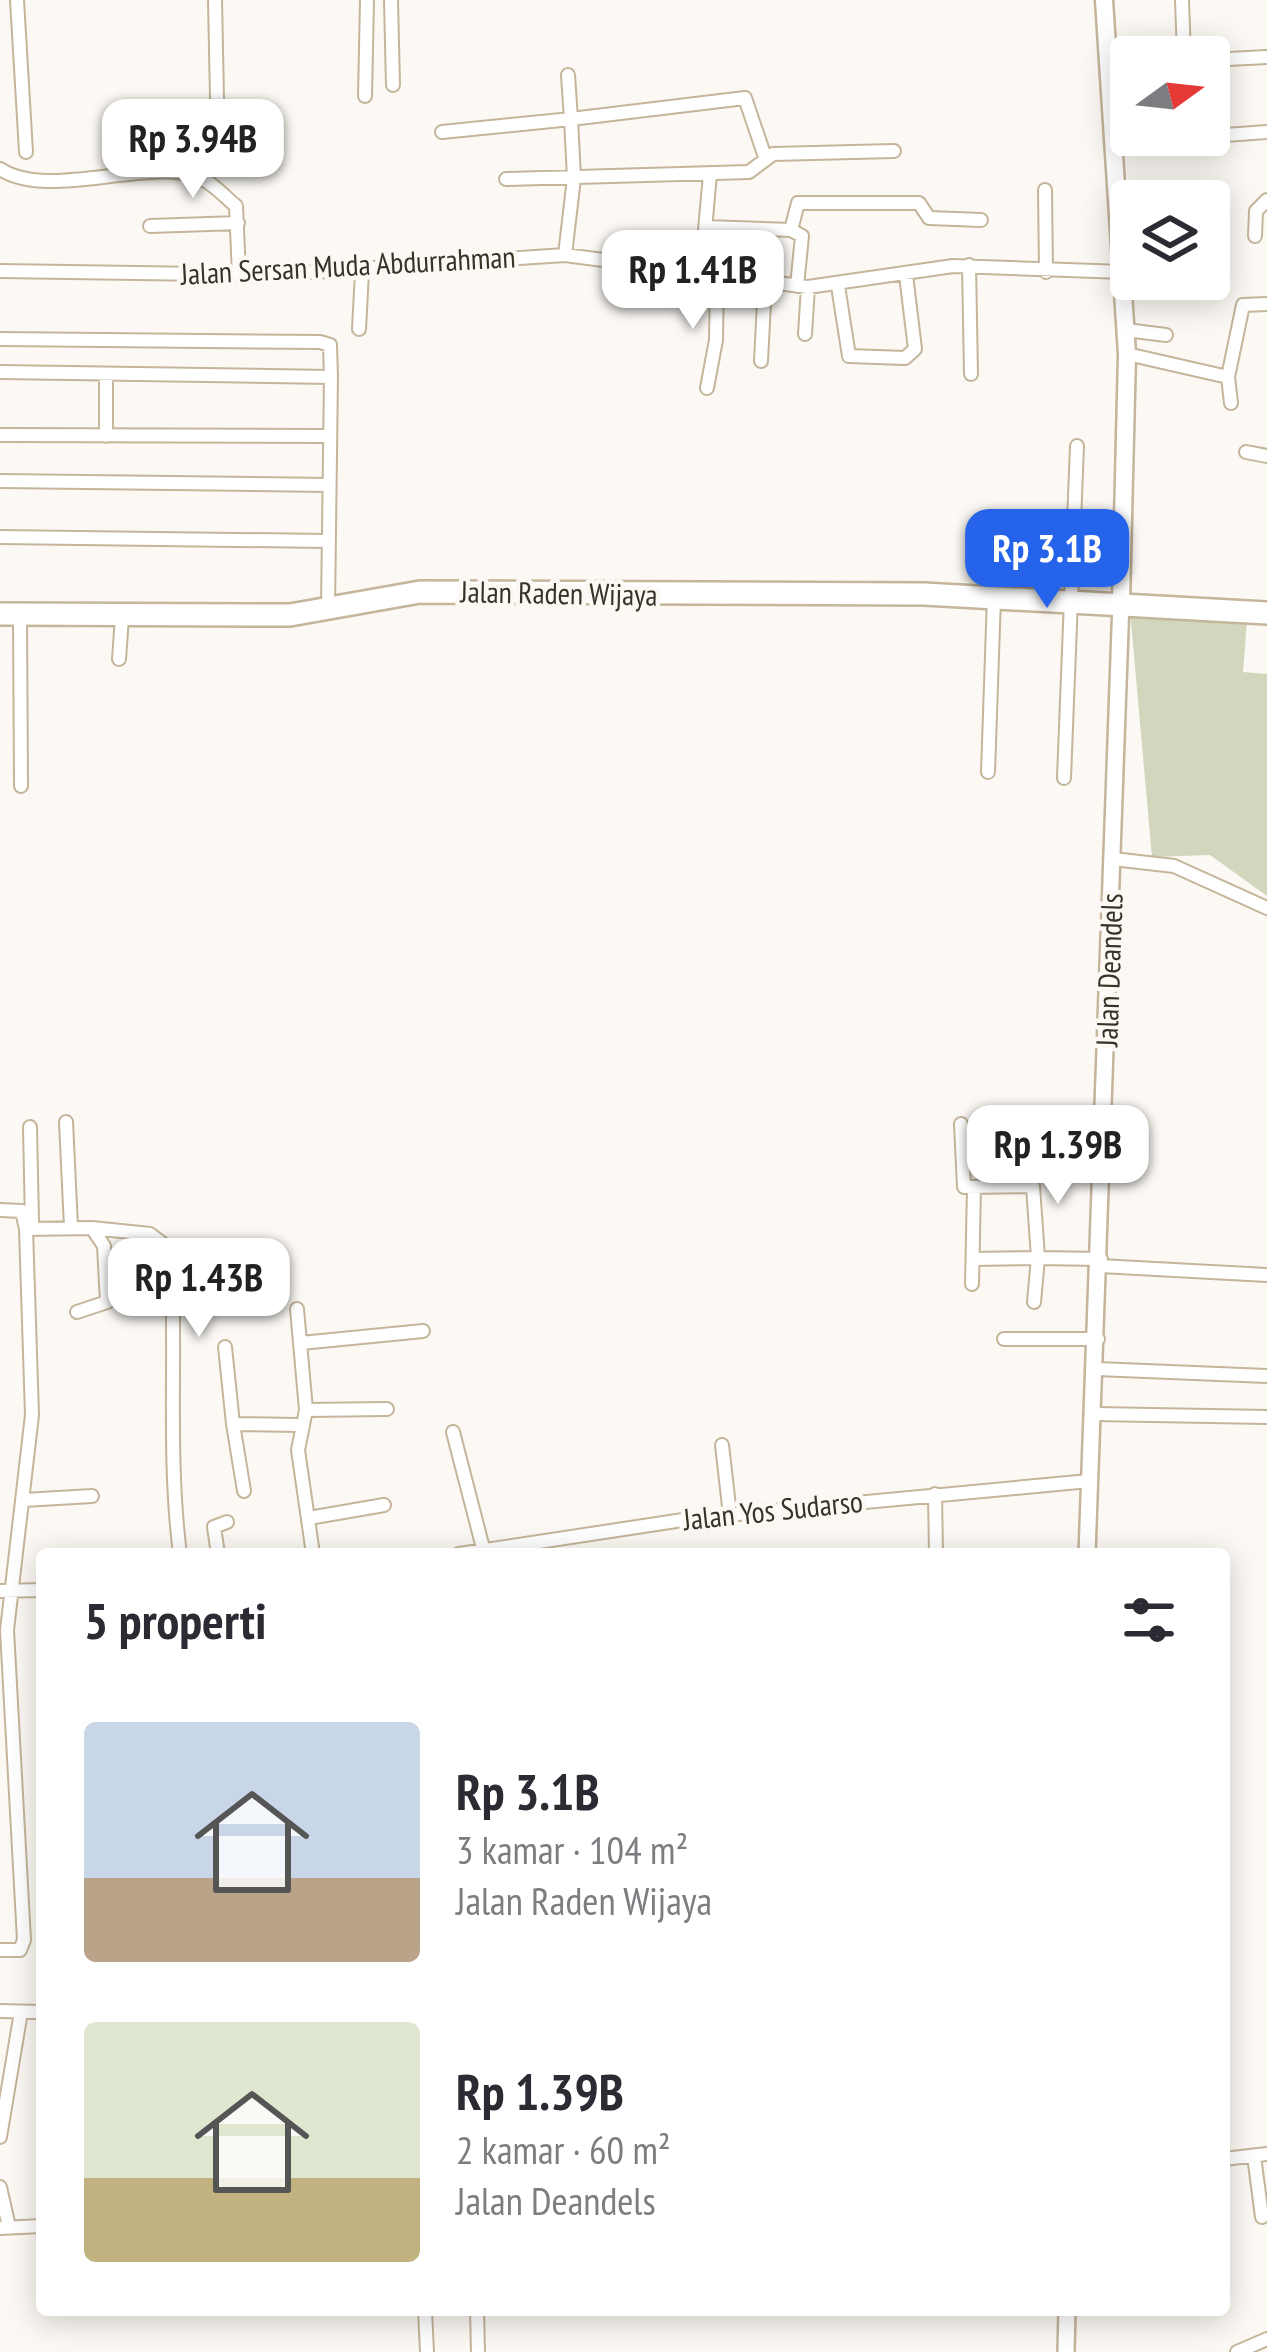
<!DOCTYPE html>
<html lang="id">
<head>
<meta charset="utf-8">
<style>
	body { margin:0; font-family:"PT Sans Narrow",sans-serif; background:#f2f2f3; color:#2b2b33; height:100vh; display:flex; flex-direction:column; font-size:45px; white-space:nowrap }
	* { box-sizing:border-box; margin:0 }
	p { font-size:39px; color:#7c7c81 }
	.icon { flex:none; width:66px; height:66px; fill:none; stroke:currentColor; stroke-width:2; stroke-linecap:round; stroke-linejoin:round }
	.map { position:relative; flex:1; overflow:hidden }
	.panel { position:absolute; left:36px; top:1548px; width:1194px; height:768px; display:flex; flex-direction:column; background:#fff; border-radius:12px; box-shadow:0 6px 30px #0003 }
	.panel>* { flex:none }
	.needle { width:78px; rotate:75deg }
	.controls { position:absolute; left:1110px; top:36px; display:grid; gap:24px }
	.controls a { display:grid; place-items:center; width:120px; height:120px; border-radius:12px; background:#fff; box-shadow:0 6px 30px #0003; font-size:60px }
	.price { position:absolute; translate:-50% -102px; padding:0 27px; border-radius:24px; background:#fff; color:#222; font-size:39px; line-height:78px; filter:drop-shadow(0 3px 6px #0008) }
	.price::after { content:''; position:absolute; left:50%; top:72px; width:36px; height:27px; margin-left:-18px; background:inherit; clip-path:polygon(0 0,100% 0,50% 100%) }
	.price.selected { background:#2563eb; color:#fff }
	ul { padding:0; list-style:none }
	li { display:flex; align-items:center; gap:36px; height:300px; padding:0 48px }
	li span { display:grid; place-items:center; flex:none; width:336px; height:240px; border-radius:12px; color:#555 }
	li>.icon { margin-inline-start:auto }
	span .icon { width:144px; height:144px; fill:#fffc; stroke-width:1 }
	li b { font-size:51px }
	h2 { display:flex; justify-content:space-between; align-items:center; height:144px; padding:0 48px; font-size:51px }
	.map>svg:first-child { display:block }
</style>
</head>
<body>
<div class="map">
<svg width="1267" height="2352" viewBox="0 0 1267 2352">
	<rect width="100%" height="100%" fill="#fcf9f4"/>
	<path fill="#d1d6bc" d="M1130,611l117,10 -4,51 24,2v222l-57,-41 -58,2z"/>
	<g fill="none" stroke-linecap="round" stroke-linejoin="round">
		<g stroke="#c4b59b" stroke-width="16">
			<path id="minor" d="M17,0l9,152
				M215,0l3,147
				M391,0l2,85
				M1182,0l2,57
				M1209,60l58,-3
				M365,96l2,-96
				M442,132l129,-13 -3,-44
				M1115,143l152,-11
				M0,169c48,32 148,-12 198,8 14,5 27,20 38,29l3,69
				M506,179l243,-7 24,-18 121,-3
				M1045,190l1,82
				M150,226l88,-3
				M706,227l85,3
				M1255,236l1,-25 11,-11
				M565,255l9,-77 -3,-59 174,-21 20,59
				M969,265l2,109
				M0,271l268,4 297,-20 243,32 145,-21 171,6
				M701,275l9,-101
				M797,286l5,-50 -11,-6 7,-27h121l10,15 52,2
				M838,286l11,70 56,2 10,-9 -9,-74
				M359,329l3,-57
				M1126,330l40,5
				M805,334l3,-47
				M0,339l320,3 10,3 1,32
				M1127,354l101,23 3,26
				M761,361l4,-78
				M0,372l331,5 -3,231
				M1228,377l15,-72 24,-1
				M707,388l9,-48 1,-63
				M0,435l329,1
				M106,436v-61
				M1246,452l21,4
				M0,481l328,4
				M0,537l327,4
				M20,615l1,171
				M119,659l3,-42
				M988,772l6,-175
				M1064,778l13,-332
				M1113,859l61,7 93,42
				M66,1122l5,105
				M961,1124l3,63 69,-1 5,72 -4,44
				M1014,1125l3,58
				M30,1127l2,95
				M0,1210l22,1 4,18 66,-1 12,18 3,56 -30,10
				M92,1228l58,6 21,16c6,102 -4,202 9,304
				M1038,1258l63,1
				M973,1259l63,-1
				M1100,1266l167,9
				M972,1284l2,-97
				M297,1309l9,101 -8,40 15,104
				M1004,1339h94
				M301,1343l122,-12
				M225,1347l8,77
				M1097,1369l170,7
				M306,1410l81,-1
				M1095,1414l172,3
				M453,1432l31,120
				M722,1445l8,70
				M244,1491l-11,-67 65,1
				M935,1494l1,60
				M24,1500l68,-4
				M309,1518l75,-13
				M218,1554l-4,-27 13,-5
				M459,1554l237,-36 393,-37
				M0,1591l42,-1
				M0,1950h20l4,-10 -17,-310 25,-215 -6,-186
				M0,2011l42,1
				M0,2137l21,-125
				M1254,2156l8,61
				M1224,2159l43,-5
				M0,2187l9,40
				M0,2228l42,-2
				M425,2310l2,42
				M477,2310l1,42
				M1237,2352l30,-13"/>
		</g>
		<g stroke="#c4b59b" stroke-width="20">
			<path id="tertiary" d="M1087,1554l34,-953
				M1066,2352l1,-42"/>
		</g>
		<g stroke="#c4b59b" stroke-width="21">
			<path id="secondary" d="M1104,0l23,354 -6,247"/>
		</g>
		<g stroke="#c4b59b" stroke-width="26">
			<path id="trunk" d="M0,614l290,1 130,-23 504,2 343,19"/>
		</g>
		<use href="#minor" stroke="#fff" stroke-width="12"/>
		<use href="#tertiary" stroke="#fff" stroke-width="15"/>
		<use href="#secondary" stroke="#fff" stroke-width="16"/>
		<use href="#trunk" stroke="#fff" stroke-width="21"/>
	</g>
	<g text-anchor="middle" stroke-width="9" stroke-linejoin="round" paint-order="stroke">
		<g font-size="30" fill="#383227" stroke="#fcf9f4">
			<text transform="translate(348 266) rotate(-3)" y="10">Jalan Sersan Muda Abdurrahman</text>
			<text transform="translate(559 594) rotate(1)" y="10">Jalan Raden Wijaya</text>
			<text transform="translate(1110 970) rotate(-88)" y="10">Jalan Deandels</text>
			<text transform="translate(773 1511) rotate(-6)" y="10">Jalan Yos Sudarso</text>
		</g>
	</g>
</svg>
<div class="controls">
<a><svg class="needle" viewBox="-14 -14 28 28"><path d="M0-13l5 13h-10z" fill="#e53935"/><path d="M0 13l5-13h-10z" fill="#7c7c81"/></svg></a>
<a><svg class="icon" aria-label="layers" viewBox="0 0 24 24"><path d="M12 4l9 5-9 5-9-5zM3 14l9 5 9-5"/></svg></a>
</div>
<b class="price" style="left:193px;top:201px">Rp 3.94B</b>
<b class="price" style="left:693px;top:332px">Rp 1.41B</b>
<b class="price selected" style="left:1047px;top:611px">Rp 3.1B</b>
<b class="price" style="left:1058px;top:1207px">Rp 1.39B</b>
<b class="price" style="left:199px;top:1340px">Rp 1.43B</b>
<section class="panel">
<h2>5 properti<svg class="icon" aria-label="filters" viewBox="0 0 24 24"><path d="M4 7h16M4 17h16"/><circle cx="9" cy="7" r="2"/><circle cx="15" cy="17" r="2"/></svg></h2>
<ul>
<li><span style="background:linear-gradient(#c9d6e8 65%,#b9a48a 0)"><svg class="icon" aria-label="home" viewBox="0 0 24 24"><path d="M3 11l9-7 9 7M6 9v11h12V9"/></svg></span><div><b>Rp 3.1B</b><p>3 kamar · 104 m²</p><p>Jalan Raden Wijaya</p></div></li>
<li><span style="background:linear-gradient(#dfe7d0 65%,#c2b280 0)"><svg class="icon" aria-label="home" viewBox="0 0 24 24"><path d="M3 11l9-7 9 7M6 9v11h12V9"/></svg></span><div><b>Rp 1.39B</b><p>2 kamar · 60 m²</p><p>Jalan Deandels</p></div></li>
</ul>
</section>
</div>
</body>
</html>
